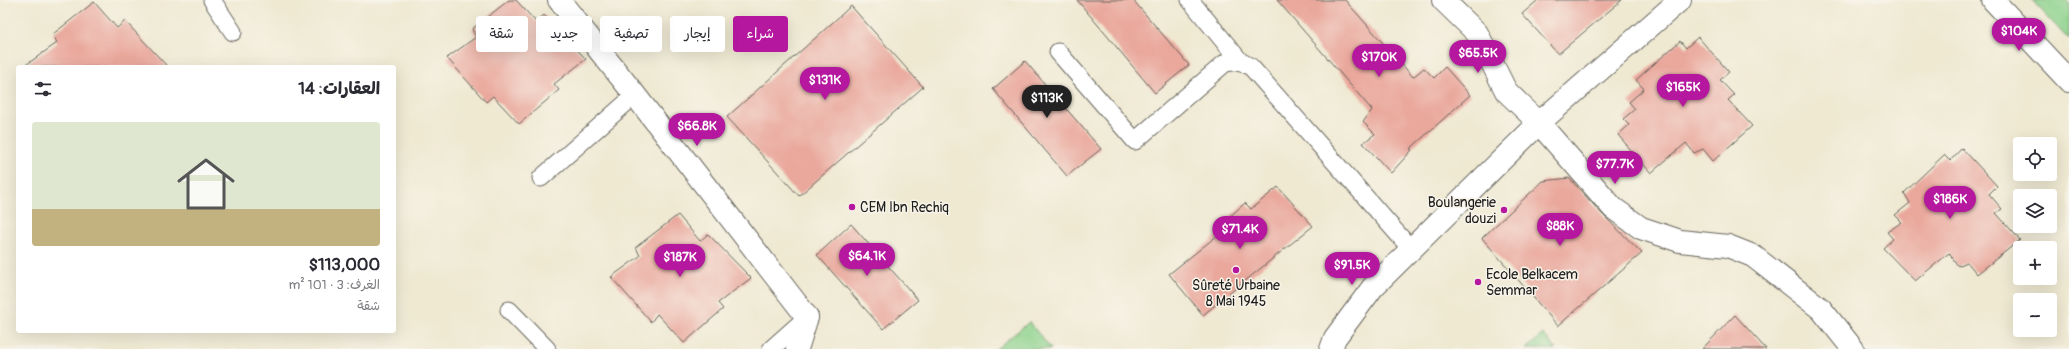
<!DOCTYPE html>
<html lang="ar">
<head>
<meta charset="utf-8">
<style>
	body { margin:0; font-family:Pangolin,"Playpen Sans Arabic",sans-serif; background:#f7f7f7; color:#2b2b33; direction:rtl; height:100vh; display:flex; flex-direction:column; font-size:15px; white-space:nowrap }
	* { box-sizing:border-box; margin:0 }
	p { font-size:13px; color:#7c7c81 }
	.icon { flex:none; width:22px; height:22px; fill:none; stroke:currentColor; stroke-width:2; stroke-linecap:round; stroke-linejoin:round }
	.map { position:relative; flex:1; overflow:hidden; direction:ltr }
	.drawer { position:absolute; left:16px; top:65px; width:380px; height:268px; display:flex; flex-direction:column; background:#fff; border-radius:4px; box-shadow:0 4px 16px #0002; direction:rtl }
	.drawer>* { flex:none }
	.hud { position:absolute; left:408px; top:16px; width:380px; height:36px; direction:rtl; display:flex; gap:8px }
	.controls { position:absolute; left:2013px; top:137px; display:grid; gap:8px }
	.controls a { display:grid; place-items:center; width:44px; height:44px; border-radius:4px; background:#fff; box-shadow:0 4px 16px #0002; font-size:20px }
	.price { position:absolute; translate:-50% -34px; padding:0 9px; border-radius:14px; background:#b5179e; color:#fff; font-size:13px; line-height:26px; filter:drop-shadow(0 1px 2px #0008) }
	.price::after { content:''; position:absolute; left:50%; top:24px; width:12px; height:9px; margin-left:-6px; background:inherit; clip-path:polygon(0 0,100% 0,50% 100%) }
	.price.current { background:#222; color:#fff }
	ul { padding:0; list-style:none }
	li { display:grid; align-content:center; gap:8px; height:212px; padding:0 16px }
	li+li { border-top:1px solid #e1e1e2 }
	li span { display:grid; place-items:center; height:124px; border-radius:4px; color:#555 }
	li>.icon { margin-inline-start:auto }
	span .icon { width:72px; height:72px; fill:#fffc; stroke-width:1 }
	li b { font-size:17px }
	h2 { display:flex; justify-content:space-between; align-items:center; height:48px; padding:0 16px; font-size:17px }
	.tag { padding:0 14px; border-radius:4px; background:#fff; box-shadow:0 4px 16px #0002; font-size:14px; line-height:36px }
	.tag.current { background:#b5179e; color:#fff }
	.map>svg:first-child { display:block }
</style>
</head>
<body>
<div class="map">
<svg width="2069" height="349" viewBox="0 0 2069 349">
	<rect width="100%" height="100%" fill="#f7f3e8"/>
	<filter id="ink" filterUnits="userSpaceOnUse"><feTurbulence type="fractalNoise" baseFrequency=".025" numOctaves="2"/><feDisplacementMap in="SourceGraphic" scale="8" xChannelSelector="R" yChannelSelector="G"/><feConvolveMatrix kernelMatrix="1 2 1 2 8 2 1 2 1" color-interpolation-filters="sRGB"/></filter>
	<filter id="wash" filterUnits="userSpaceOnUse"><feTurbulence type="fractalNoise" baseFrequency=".012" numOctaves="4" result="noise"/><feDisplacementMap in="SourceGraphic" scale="16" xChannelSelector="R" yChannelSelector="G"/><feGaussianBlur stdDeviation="0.9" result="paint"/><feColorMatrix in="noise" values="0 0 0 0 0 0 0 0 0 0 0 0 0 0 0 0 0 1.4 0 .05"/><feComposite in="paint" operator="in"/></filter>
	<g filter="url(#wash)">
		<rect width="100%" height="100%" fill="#efe9d2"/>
		<path fill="#8cd28c" stroke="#547754" d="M2032,0h34l3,3v37z
			M1029,322l22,27h-55z
			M1543,334l13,15h-30z"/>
		<g id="blocks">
			<path fill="#eaa89d" d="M509,0h7l20,22 8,-7 42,44 -32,25 5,6 -40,34 -26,-28 -7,6 -39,-44 29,-21 -4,-8z
				M1077,0h56l56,65 -34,28z
				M1277,0h68l68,77 11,-9 10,10 11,-11 25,28 -60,54 2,1 -21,23 -28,-30 12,-9 -12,-12 9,-12z
				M1538,0h84l-64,54 -36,-40z
				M94,2l23,26 8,-7 43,46h-145l34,-24 -4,-9z
				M851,6l72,81 -124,109 -72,-79z
				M1698,37l31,35 -9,8 14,15 -6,5 24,26 -39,35 -10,-12 -9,4 -8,-10 -35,30 -33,-38 11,-10 -6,-6 12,-10 -6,-7 15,-13 -8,-9 44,-39 6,7z
				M1025,61l76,88 -34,27 -74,-87z
				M1962,148l35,38 -8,8 13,15 -6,4 24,27 -43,34 -10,-12 -9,4 -9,-13 -34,28 -32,-33 10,-9 -6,-7 15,-10 -7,-7 15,-12 -6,-10 40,-38 6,6z
				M1569,178l35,38 38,37 -84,73 -76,-88 61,-57z
				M1278,187l35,39 -110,89 -34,-41 54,-43 -4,-5 26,-23 6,6z
				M678,215l22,26 8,-7 43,44 -33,25 5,6 -39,34 -27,-29 -6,8 -40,-45 29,-21 -4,-9z
				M851,224l67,76 -35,29 -66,-74z
				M1735,315l31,34h-64z"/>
		</g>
	</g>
	<g filter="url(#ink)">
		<use href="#blocks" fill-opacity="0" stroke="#66645c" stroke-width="1"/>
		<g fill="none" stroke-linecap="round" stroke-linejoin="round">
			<g stroke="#66645c" stroke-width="19">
				<path id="service" d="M212,0l21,32
					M1190,0l50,61
					M1058,52l77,89 90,-78 15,-2 11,6 160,182
					M541,178l94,-83
					M509,310l38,39
					M771,349l36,-32"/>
			</g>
			<g stroke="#66645c" stroke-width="24">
				<path id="pedestrian" d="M797,349l10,-32"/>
			</g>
			<g stroke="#66645c" stroke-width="24">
				<path id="minor" d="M559,0l76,95 172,222
					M1443,0l34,33 29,58 33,32 141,-123
					M1331,349l4,-11 38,-51 166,-164 74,85 28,20 39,13 48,5 25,10 68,53 32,40"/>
			</g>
			<g stroke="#66645c" stroke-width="24">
				<path id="secondary" d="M1993,0l76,81"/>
			</g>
			<use href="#service" stroke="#fff" stroke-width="17"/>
			<use href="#pedestrian" stroke="#fff" stroke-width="22"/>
			<use href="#minor" stroke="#fff" stroke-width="22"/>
			<use href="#secondary" stroke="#fff" stroke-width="22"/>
		</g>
	</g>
	<g fill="#b5179e" stroke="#f7f3e8" stroke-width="1.5">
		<circle cx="852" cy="207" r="4"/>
		<circle cx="1504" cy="210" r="4"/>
		<circle cx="1236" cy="270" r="4"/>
		<circle cx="1478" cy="282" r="4"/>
	</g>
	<g text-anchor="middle" stroke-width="3" stroke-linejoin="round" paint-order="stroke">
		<g font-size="14" fill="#1c1c1c" stroke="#f7f3e8" text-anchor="start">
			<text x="1496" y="207" text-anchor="end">Boulangerie<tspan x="1496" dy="16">douzi</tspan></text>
			<text x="860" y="212">CEM Ibn Rechiq</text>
			<text x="1486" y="279">Ecole Belkacem<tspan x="1486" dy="16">Semmar</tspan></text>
			<text x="1236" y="290" text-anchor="middle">Sûreté Urbaine<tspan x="1236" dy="16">8 Mai 1945</tspan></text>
		</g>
	</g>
</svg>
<div class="controls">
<a><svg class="icon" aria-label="locate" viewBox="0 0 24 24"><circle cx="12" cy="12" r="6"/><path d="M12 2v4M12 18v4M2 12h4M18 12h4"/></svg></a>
<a><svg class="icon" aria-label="layers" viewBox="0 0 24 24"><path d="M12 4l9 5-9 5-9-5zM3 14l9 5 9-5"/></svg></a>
<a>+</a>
<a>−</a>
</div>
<b class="price" style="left:2019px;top:52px">$104K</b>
<b class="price" style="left:1478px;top:74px">$65.5K</b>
<b class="price" style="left:1379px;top:78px">$170K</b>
<b class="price" style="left:825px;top:101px">$131K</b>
<b class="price" style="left:1683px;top:108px">$165K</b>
<b class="price current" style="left:1047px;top:119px">$113K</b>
<b class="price" style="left:697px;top:147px">$66.8K</b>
<b class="price" style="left:1615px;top:185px">$77.7K</b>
<b class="price" style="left:1950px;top:220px">$186K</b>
<b class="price" style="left:1560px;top:247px">$88K</b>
<b class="price" style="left:1240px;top:250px">$71.4K</b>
<b class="price" style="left:867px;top:277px">$64.1K</b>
<b class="price" style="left:680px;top:278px">$187K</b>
<b class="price" style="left:1352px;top:286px">$91.5K</b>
<div class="hud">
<a class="tag current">شراء</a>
<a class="tag">إيجار</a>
<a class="tag">تصفية</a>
<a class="tag">جديد</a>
<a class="tag">شقة</a>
</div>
<section class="drawer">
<h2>العقارات: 14<svg class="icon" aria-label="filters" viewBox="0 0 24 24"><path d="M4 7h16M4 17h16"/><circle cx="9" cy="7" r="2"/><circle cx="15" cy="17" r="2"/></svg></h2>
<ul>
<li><span style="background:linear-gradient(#dfe7d0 70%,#c2b280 0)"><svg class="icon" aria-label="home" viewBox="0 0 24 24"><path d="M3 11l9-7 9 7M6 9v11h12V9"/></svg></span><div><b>$113,000</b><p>الغرف: 3 · 101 m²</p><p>شقة</p></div></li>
</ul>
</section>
</div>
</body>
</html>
